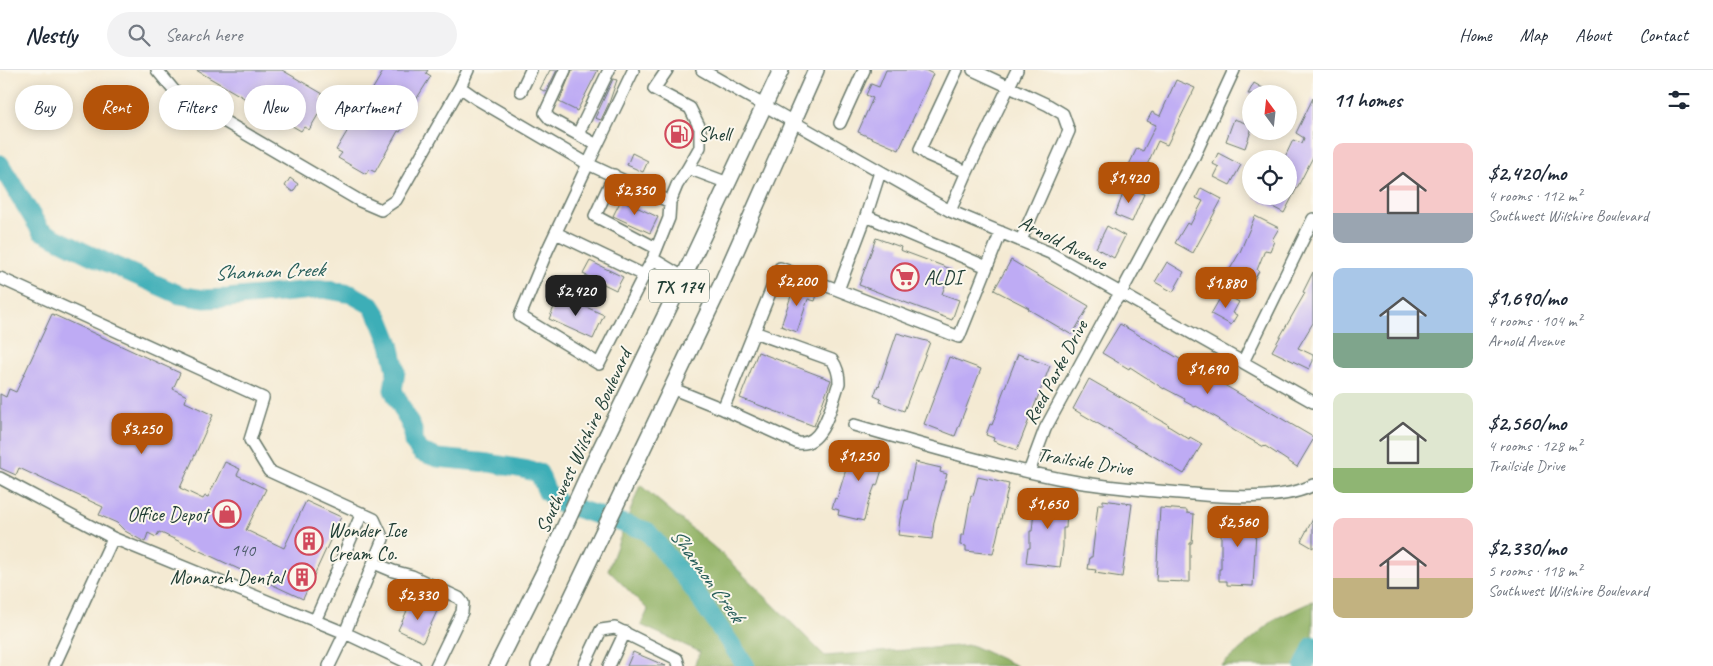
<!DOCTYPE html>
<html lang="en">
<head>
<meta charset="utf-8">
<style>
	body { margin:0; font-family:Caveat,sans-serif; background:#f2f2f3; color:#1f2937; height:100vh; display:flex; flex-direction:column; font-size:19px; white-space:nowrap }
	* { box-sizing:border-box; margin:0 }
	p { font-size:16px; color:#747a83 }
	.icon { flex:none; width:28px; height:28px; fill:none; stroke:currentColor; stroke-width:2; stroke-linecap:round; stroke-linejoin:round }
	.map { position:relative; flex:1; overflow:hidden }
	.panel { display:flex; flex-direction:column; background:#fff; width:400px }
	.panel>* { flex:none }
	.banner { position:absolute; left:15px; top:15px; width:475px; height:45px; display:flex; gap:10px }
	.needle { width:32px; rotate:345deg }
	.buttons { position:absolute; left:1242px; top:15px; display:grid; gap:10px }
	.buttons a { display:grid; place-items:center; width:55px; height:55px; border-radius:50%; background:#fff; box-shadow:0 2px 12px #0003; font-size:25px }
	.price { position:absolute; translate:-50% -42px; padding:0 11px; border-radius:10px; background:#b45309; color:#fff; font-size:16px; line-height:32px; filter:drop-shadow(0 1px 2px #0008) }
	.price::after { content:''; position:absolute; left:50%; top:30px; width:15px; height:11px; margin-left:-8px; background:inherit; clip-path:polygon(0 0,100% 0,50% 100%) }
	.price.on { background:#222; color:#fff }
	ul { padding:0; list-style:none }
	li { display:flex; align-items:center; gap:15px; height:125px; padding:0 20px }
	li span { display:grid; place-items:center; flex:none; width:140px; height:100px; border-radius:10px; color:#555 }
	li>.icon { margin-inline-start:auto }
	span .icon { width:60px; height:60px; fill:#fffc; stroke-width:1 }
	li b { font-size:21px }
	h2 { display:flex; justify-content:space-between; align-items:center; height:60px; padding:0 20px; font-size:21px }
	.tag { padding:0 18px; border-radius:22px; background:#fff; box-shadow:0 2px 12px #0003; font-size:18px; line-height:45px }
	.tag.on { background:#b45309; color:#fff }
	header { display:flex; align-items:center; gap:30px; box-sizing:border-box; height:70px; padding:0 25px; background:#fff; border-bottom:1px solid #e0e1e3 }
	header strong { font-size:24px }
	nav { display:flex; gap:28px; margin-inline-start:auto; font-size:18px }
	.search { width:350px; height:45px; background:#f2f2f3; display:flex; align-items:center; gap:12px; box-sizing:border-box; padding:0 18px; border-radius:28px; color:#747a83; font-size:19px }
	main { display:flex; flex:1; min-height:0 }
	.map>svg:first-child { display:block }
</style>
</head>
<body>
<header>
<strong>Nestly</strong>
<div class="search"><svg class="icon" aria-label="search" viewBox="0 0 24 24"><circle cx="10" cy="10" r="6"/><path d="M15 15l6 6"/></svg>Search here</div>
<nav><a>Home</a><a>Map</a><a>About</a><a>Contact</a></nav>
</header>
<main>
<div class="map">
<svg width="1313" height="596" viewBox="0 0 1313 596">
	<rect width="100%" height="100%" fill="#fbf7ec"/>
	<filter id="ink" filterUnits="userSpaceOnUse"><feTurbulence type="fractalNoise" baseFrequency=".02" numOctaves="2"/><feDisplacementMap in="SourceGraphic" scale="10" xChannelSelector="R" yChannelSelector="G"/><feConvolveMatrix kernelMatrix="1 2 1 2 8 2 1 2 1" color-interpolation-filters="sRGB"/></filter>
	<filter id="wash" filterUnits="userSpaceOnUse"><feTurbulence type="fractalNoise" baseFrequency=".0096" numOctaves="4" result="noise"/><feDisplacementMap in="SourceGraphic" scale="20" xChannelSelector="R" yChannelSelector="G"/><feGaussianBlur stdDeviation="1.12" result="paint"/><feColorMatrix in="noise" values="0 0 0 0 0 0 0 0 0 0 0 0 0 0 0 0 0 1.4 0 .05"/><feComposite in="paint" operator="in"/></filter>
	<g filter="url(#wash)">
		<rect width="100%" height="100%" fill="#f4ead3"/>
		<path fill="#92b266" stroke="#58784d" d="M640,415l82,69 103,102 146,-11 46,21h-323l6,-14 -59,-27 7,-15 -40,-40z
			M1313,531v65h-92l54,-47z"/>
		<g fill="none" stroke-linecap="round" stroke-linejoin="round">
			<path stroke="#3daeb7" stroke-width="19" d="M0,94l41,67 47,23 92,41 24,4 24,-1 95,-9 28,5 20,11 9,14 10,25 6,27 -3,19 20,40v12l8,10 17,6 51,5 34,6 16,4 8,19 12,11 88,28 40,49 59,86
				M1304,596l9,-20"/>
		</g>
		<g id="blocks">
			<path fill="#beabf4" d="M196,0h86l41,24 -3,5 5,4 -16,27 -5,-3 -3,4z
				M384,0h44l-2,3 5,3 -26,41 3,2 -8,13 -2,-1 -23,41 -6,-3 -3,5 -28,-16 4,-5 -6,-3z
				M550,0h7l-11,22 -6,-3z
				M572,0h26l-21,41 -18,-9z
				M886,0h39l8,4 -34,76 -41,-18 15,-34 -7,-3 5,-11 8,3z
				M613,9l4,1 -8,23 -8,17 -6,-2z
				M1176,10l19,8 -28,57 -9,-4 -11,24 10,5 -5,11 -25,-12 10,-21 6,3 13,-26 -9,-4 5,-9 8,4z
				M1254,13l19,11h-25z
				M1313,28v59l-29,56 -32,-17h37v-37h-5l9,-19 9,3 2,-5 -8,-5z
				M1234,49l17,6v6l-6,17 -19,-7z
				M632,83l16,8 -5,11 -16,-7z
				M1218,83l23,12 -11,20 -16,-8 5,-10 -6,-3z
				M290,108l8,6 -5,8 -8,-6z
				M1126,116l18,8 -12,28 -17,-7z
				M1201,118l21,11 -29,54 -18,-10 12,-20 3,2 13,-24 -7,-3z
				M621,130l37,17 -8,16 -37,-17z
				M1255,146l24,12 -7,12 2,1 -4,10 -5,-1 -8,20 2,1 -10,18 -23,-13 14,-24z
				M1107,156l18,10 -11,22 -18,-10z
				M876,168l25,9 -1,3 51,19 -9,25 17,6 -7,20 -93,-35z
				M1011,190l78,46 -17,29 -44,-26 1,-1 -35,-18z
				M590,191l33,16 -7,13 -33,-16z
				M1167,192l17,10 -11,20 -18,-10z
				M1313,202v51l-15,25 15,7v6l-4,8 -37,-18 33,-58 -2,-1z
				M795,214l23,8 -3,9 -7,-2 -11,33 -16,-6z
				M1223,223l16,9 -6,11 4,2 -6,10 -20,-11z
				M559,225l45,20 -11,24 -44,-20z
				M52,244l128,59 -7,16 14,7 -2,6 28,13 -33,73 23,11 2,-3 3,1 17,-35 15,7 -3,6 29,14 -20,41 38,18 22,-47 35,16 -38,82 -144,-67 -3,5 -8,-4 -3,9 -6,-3 -14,-8 -8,-8 -18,-8 4,-8 -84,-39 -3,7 -16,-7v-74l6,3 3,-8 7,3z
				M1120,254l193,113v3l-16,27 -32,-21 -1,1 -29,-16 -17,-11 1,-1 -23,-13 -1,1 -11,-6 1,-2 -21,-11v1l-34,-22 -1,2 -27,-16z
				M897,263l33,9 -26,69 -24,-9 1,-3 -7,-3 4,-11 1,1z
				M758,282l73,28 -17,46 -74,-28z
				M1018,284l32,12 -33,84 -24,-9 1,-3 -8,-3 4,-11 2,1 9,-25h-1z
				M949,287l32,12 -26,67 -31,-12z
				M1089,309l80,46 -1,1 21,13 1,-2 12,7 -18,30 -111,-65z
				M854,373l33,10 -10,33 -2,-1 -7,19 -4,17 -26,-6 1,-5 -7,-2 3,-10 2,1z
				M915,392l26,6 -1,4 7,2 -13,48 -2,17 -34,-4 2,-16 5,-19h2z
				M978,407l31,7 -16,70 -27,-3v-5l-6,-1 1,-10h3l7,-40 2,1z
				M1036,421l27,4v3l7,1 -3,12 -1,17h-3v19l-3,20 -34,-4 2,-15h2v-17h2z
				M1103,430l29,4 -10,73 -27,-4 1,-3 -8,-1 2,-12h2l6,-53h5z
				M1160,438l27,2v3l7,1 -2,29h-2v39l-34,-1z
				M1224,441l33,2 -4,73 -26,-1v-4h-8v-12h2v-38h2z
				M1313,449v29l-12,-7z
				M412,530l25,11 -14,31 -25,-12z
				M633,582l33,14h-39z"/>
		</g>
	</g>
	<g filter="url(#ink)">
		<use href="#blocks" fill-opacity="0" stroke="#6a7a6c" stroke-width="1"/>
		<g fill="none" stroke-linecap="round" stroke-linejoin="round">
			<g stroke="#6a7a6c" stroke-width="14">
				<path id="minor" d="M157,0l19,23 184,108 21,9 15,-10 64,-113
					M468,0l-8,17 17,12 111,65 -41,87 -27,65 79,48 45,-89 9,-16 30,18
					M565,0l-20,43 5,6 47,26
					M667,0l-13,19 36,19 10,20v19l-12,21
					M702,0l248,141 100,42 263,149
					M957,0l-37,79 8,6 39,17
					M973,0l75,35 15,9 6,17 -48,109
					M633,1l-45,93 82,38 7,-17 11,-17 40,15
					M521,21l10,-21
					M840,53l24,-53
					M578,64l31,-64
					M880,102l-14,44 121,51 14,-35
					M614,105l-19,41 61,32
					M950,141l17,-39 50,-102
					M556,163l88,42
					M654,185l15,-37 1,-16
					M0,208l263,120 -13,42 19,31 105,48 9,20 -38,94 -16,33
					M838,220l121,47 28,-70
					M1243,292l70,-143
					M671,318l52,21 57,-141 58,22 28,-74
					M723,339l75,34c26,4 34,-41 41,-60 0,-9 -2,-16 -7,-23l-78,-28
					M854,355c72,21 144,42 218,56 39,7 81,10 121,13 32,3 91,7 120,-9
					M1029,402l16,-43 68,-125 8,-11 72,-134 41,-89
					M0,408l113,60 232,95 70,33
					M374,493l19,8 19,5 47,22 4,5 -1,9 -26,54
					M315,551l47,-108
					M54,596l59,-128
					M584,596l17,-36 14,-2 62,31 2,7
					M609,596l16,-34"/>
			</g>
			<g stroke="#6a7a6c" stroke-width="18">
				<path id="major" d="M497,596l47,-94 49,-108 86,-177 102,-217
					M539,596l181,-379 96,-217"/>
			</g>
			<use href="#minor" stroke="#fff" stroke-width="11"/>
			<use href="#major" stroke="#fff" stroke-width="15"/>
		</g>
	</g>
	<defs>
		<g id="fuel-ring" transform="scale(1.4375)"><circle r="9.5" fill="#fbf7ec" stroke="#d1495b" stroke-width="1.5"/><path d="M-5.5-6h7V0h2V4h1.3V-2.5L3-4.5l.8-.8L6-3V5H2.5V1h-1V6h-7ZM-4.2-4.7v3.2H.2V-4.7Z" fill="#d1495b"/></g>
		<g id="supermarket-ring" transform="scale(1.4375)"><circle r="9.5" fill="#fbf7ec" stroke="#d1495b" stroke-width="1.5"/><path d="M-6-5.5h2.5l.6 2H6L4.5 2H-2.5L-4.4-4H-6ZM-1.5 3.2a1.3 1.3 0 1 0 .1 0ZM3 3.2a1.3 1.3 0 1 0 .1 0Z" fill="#d1495b"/></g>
		<g id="shop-ring" transform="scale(1.4375)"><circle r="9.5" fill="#fbf7ec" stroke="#d1495b" stroke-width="1.5"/><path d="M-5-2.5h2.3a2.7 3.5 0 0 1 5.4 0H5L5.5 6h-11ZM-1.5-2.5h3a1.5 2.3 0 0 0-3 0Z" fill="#d1495b"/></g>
		<g id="building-ring" transform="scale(1.4375)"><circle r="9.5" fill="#fbf7ec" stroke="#d1495b" stroke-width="1.5"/><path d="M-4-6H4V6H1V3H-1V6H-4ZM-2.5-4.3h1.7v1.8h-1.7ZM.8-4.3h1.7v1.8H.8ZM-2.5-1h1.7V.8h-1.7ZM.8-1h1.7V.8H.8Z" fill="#d1495b"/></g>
	</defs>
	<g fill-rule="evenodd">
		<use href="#fuel-ring" x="679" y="64"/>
		<use href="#supermarket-ring" x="905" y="207"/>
		<use href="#shop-ring" x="227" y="444"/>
		<use href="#building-ring" x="309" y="471"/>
		<use href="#building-ring" x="302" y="507"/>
	</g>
	<g text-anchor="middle" stroke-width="4" stroke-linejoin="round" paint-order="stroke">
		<g font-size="18" fill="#475864">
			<text x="243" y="486">140</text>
		</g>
		<rect fill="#fbf7ec" stroke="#61756b" stroke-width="1" x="649" y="199.5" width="60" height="33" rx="4"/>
		<g font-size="19" font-weight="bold" fill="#1f3d34">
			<text x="679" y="223">TX 174</text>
		</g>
		<g font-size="20" fill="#1f3d34" stroke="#fbf7ec" text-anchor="start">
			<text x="698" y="71">Shell</text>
			<text x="924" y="214">ALDI</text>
			<text x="208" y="451" text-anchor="end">Office Depot</text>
			<text x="328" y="467">Wonder Ice<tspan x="328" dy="23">Cream Co.</tspan></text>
			<text x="283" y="514" text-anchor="end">Monarch Dental</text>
		</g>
		<g font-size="20" fill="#1f3d34" stroke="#fbf7ec">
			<text transform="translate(1063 172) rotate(27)" y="7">Arnold Avenue</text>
			<text transform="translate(1055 302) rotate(-62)" y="7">Reed Parke Drive</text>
			<text transform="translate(583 371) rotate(-65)" y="7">Southwest Wilshire Boulevard</text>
			<text transform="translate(1085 391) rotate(9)" y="7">Trailside Drive</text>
		</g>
		<g font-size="21" font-style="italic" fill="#285f5b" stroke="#fbf7ec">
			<text transform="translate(269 201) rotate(-2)" y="7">Shannon Creek</text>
			<text transform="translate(707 505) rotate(54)" y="7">Shannon Creek</text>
		</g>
	</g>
</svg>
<div class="buttons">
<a><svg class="needle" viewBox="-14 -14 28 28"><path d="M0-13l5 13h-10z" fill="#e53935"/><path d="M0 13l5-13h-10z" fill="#747a83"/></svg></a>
<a><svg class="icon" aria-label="locate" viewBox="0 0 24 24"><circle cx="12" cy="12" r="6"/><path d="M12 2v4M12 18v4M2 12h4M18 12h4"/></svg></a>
</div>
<b class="price" style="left:1129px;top:134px">$1,420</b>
<b class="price" style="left:635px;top:146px">$2,350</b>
<b class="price" style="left:797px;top:237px">$2,200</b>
<b class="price" style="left:1226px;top:239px">$1,880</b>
<b class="price on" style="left:576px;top:247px">$2,420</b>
<b class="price" style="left:1208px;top:325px">$1,690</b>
<b class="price" style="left:142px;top:385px">$3,250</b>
<b class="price" style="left:859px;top:412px">$1,250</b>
<b class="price" style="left:1048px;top:460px">$1,650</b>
<b class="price" style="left:1238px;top:478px">$2,560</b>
<b class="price" style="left:418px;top:551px">$2,330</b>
<div class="banner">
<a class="tag">Buy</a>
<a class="tag on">Rent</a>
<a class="tag">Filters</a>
<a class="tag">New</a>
<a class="tag">Apartment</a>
</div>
</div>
<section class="panel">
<h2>11 homes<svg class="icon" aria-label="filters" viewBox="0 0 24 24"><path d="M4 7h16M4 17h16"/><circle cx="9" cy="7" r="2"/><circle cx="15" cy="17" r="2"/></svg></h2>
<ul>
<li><span style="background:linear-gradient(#f6c9c9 70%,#9aa5b1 0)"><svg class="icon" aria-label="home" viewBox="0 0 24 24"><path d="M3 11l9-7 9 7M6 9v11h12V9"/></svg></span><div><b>$2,420/mo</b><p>4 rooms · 112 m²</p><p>Southwest Wilshire Boulevard</p></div></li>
<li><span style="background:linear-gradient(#a9c7e8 65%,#7fa58c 0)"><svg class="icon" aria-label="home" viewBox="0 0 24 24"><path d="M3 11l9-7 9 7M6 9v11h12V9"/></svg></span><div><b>$1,690/mo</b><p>4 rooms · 104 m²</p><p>Arnold Avenue</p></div></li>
<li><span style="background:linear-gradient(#dfe7d0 75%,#8fb573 0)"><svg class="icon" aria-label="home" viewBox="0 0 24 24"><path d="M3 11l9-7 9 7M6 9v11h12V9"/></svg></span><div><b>$2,560/mo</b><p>4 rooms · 128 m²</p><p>Trailside Drive</p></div></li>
<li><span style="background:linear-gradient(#f6c9c9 60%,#c2b280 0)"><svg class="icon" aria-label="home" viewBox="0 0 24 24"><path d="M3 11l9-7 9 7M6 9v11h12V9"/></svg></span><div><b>$2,330/mo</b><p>5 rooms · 118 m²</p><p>Southwest Wilshire Boulevard</p></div></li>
</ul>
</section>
</main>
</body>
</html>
